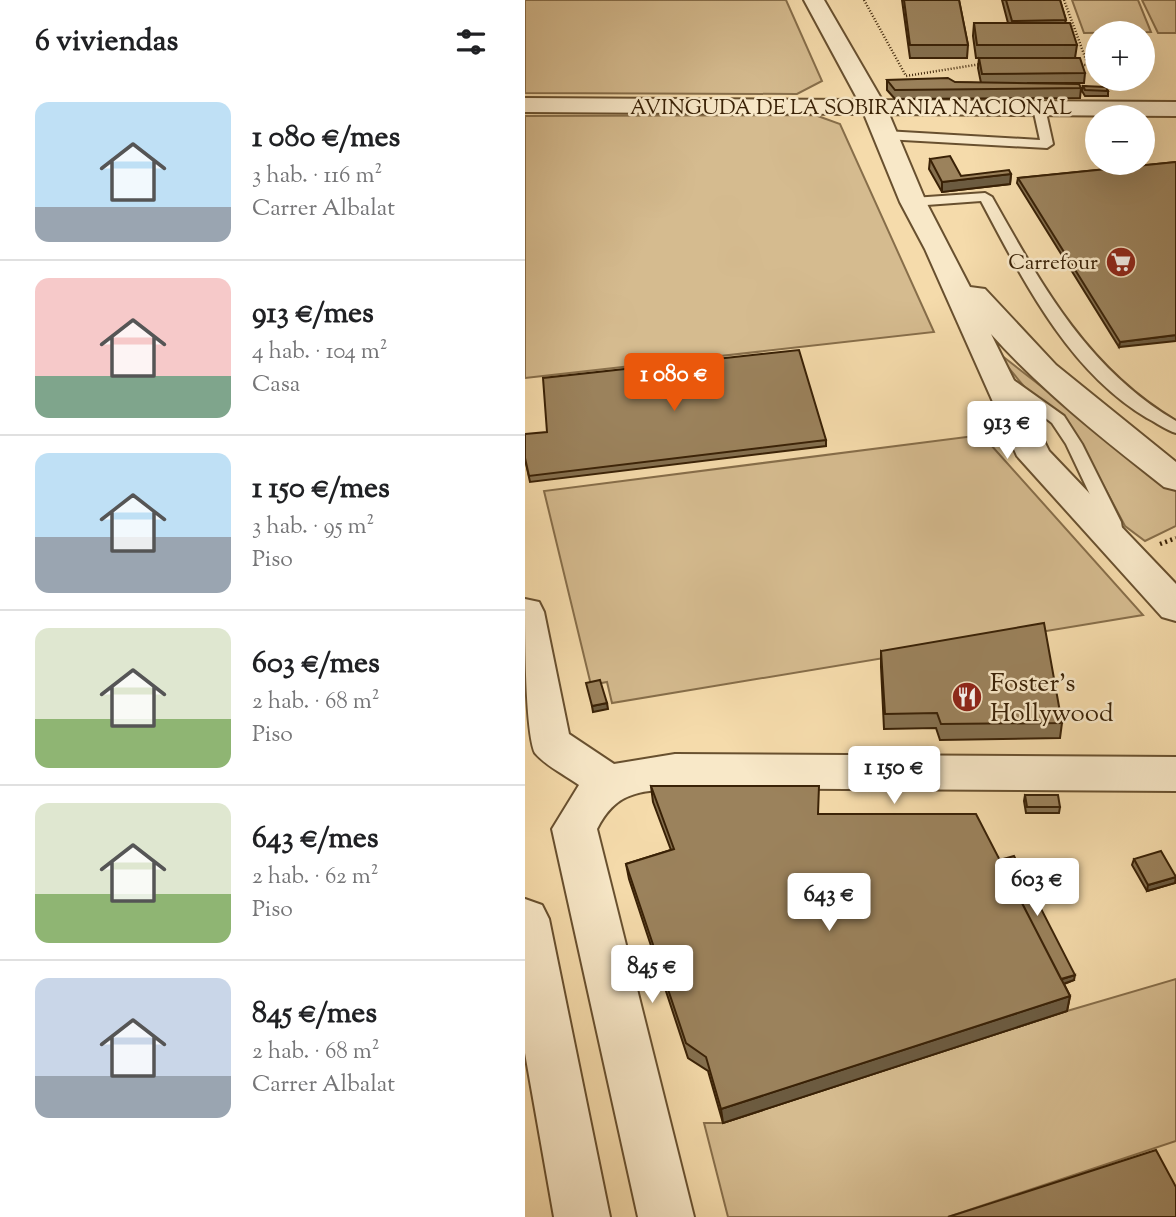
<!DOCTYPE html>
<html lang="es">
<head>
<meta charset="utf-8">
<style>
	body { margin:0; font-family:"Sorts Mill Goudy",serif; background:#f2f2f2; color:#202124; height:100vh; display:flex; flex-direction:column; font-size:26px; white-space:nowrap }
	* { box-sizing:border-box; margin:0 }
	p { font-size:23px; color:#757577 }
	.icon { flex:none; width:38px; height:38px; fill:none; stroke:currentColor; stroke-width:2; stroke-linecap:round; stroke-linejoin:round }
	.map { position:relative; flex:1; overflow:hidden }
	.details { display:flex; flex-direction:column; background:#fff; width:525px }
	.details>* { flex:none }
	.fabs { position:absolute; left:560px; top:21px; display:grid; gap:14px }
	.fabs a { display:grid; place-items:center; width:70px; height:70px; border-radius:50%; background:#fff; box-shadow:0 7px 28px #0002; font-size:35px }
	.price { position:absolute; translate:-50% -60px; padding:0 16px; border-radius:7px; background:#fff; color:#222; font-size:23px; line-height:46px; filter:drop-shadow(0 2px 4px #0008) }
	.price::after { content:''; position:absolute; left:50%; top:42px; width:21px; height:16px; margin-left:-10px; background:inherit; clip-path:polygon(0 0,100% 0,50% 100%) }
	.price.active { background:#ea580c; color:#fff }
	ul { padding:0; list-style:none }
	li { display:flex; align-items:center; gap:21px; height:175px; padding:0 35px }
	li+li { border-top:2px solid #e0e0e0 }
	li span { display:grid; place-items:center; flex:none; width:196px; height:140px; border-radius:14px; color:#555 }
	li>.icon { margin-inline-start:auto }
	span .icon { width:84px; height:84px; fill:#fffc; stroke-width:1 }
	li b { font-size:30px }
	h2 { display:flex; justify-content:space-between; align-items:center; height:84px; padding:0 35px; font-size:30px }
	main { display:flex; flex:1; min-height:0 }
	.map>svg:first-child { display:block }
</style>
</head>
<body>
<main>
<section class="details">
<h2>6 viviendas<svg class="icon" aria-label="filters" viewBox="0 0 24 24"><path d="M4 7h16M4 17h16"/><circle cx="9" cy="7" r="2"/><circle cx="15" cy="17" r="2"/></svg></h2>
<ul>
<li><span style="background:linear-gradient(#bfe0f5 75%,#9aa5b1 0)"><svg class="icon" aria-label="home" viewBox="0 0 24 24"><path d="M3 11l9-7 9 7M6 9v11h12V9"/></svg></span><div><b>1 080 €/mes</b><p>3 hab. · 116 m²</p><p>Carrer Albalat</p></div></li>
<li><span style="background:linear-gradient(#f6c9c9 70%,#7fa58c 0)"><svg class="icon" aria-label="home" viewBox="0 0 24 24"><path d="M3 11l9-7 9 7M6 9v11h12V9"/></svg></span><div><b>913 €/mes</b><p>4 hab. · 104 m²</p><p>Casa</p></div></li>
<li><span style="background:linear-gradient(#bfe0f5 60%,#9aa5b1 0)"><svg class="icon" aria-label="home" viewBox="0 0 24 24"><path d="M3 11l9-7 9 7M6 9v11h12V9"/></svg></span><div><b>1 150 €/mes</b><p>3 hab. · 95 m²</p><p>Piso</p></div></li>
<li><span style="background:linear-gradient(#dfe7d0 65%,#8fb573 0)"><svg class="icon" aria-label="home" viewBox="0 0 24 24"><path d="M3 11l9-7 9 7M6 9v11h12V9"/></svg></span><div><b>603 €/mes</b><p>2 hab. · 68 m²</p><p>Piso</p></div></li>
<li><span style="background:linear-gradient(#dfe7d0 65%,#8fb573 0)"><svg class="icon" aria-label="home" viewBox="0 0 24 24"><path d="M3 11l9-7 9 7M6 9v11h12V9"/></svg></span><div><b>643 €/mes</b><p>2 hab. · 62 m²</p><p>Piso</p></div></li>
<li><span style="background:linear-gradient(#c9d6e8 70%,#9aa5b1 0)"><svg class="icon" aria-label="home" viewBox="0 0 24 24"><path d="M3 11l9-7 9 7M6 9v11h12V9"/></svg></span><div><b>845 €/mes</b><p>2 hab. · 68 m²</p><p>Carrer Albalat</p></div></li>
</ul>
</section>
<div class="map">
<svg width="651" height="1217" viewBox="0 0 651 1217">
	<rect width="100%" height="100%" fill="#f5dbab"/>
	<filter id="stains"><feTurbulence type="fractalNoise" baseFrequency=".00286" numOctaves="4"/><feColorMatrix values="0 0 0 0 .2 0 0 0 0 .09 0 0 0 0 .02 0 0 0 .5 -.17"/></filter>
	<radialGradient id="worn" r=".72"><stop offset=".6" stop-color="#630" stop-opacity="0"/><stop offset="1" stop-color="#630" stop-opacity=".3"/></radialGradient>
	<path fill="#d5bb8f" stroke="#876e4a" stroke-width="2" d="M0,0h261l36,81 -25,13 -272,-1z
		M547,0h66l13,32 -67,1z
		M617,0h34v33h-18z
		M290,115l25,9 94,208 -409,46v-262z
		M467,348l184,143v35l-31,15 -20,-15 -27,-51z
		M457,435l161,180 -531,88 -5,-21 -16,3 -47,-194z
		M651,979v162l-228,76h-220l-24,-94h19l344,-112z"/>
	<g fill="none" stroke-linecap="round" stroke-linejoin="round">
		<g stroke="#68502f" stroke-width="4">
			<path id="lane" d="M514,104l6,4 8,36 -6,4 -162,-9 -6,-4 6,-4 155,9 -7,-32z
				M460,193l7,4c49,87 95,172 184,224v12c-10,-3 -19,-10 -29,-15 -79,-47 -124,-138 -166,-217l-68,5 -7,-4 7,-4z
				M473,369l66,47 18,28 39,78 2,13 -3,4h-12l-5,-17 -37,-78 -14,-21 -60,-46 -2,-3z"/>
		</g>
		<g stroke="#68502f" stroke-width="4">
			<path id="street" d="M279,0h20l58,100 294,2v14l-287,-2 37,88 44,85 15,2 71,76 120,97v28l-12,-3c-61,-48 -121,-95 -173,-153l58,117 127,133v37l-14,-4 -145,-161 -92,-207 -25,-47 -36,-88 -339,-2v-14l333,2z
				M0,599l14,3 5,10 25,122 45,30 61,-10 501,3v34l-501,-3c-38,4 -59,4 -78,41l97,388h-56l-86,-388 27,-44c-14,-10 -33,-19 -44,-32 -10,-20 -10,-125 -10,-154z
				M0,899l17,6 7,14 61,298h-56l-29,-164z"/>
		</g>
		<path stroke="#392106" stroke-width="2.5" stroke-dasharray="1 2" stroke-linecap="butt" d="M339,0l42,76 75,-12
			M539,0l24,65h-10"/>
		<path stroke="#392106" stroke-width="4.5" stroke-dasharray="2 3.5" stroke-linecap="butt" d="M635,544l16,-6"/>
		<use href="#lane" fill="#f8e8c8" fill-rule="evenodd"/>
		<use href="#street" fill="#f8e8c8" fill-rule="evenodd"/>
	</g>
	<path fill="#85704f" stroke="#392106" stroke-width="2" d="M377,0h57l9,45 -1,13h-57z
		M477,0h58l6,20 -1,3 12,22 -2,13h-99l-3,-22 1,-13h34z
		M454,58l106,15 -1,10h-57l54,5 -1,10 -185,1 -8,-9v-10l94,3 -3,-15z
		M558,86l25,5v5h-23l-3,-5z
		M405,159l31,17 50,-2 -1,10 -68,8 -13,-23z
		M651,162l-57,185 -102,-164 1,-5z
		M301,440v6l-296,36 -5,-23z
		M356,651l181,72 -2,15 -120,2 -4,-12 -52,1 -3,-62z
		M126,786l168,28 181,46 74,120 -10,4 6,12 -3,15 -344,112 -15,-52 -20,-13 -59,-179 -3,-15 45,-14 -18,-48z
		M500,795l35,12 -1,6h-33l-2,-12z
		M609,859l42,17 -1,7 -28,8 -15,-26z"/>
	<path fill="#6c5b40" stroke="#392106" stroke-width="2" d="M486,174l-1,10 -68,8v-10z
		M651,335v6l-57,6 1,-5z
		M82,703l1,6 -15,3 -1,-6z
		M651,877l-1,6 -28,8 1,-6z
		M550,975l-1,5 -19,7 1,-6z
		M545,996l-3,15 -344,112 -2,-14z"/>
	<path fill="#9b825c" stroke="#392106" stroke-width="2" d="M379,0h55l9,45h-58z
		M481,0h54l6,20 -54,1z
		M449,23h96l7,22h-100z
		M454,58h101l5,15 -103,1z
		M423,78l7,4 124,2 2,4 -186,2 -8,-10z
		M558,86l23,1 2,4 -23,-1z
		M593,113l18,4h-24z
		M425,156l11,20 48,-6 2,4 -69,8 -12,-23z
		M651,162v173l-56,7 -102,-164z
		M274,350l27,90 -297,36 -4,-18v-24l22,-2 -4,-54z
		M519,623l18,100 -121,1 -4,-11 -52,1 -4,-63z
		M75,680l7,23 -15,3 -6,-23z
		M126,786h168l-1,28h158l94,182 -349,113 -15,-52 -20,-14 -60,-179 48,-15z
		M500,795h33l2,12h-33z
		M636,851l15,26 -28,8 -14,-26z
		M489,856l61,119 -14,4 -61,-119z
		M631,1150l20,37v30h-228z"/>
	<defs>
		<g id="supermarket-disc" transform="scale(1.575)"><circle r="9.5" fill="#8f2418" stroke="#f8e8c8"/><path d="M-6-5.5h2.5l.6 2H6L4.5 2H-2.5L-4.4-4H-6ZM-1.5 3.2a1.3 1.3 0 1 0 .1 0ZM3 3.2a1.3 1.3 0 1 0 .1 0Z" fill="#fff"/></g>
		<g id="restaurant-disc" transform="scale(1.575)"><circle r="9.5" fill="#8f2418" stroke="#f8e8c8"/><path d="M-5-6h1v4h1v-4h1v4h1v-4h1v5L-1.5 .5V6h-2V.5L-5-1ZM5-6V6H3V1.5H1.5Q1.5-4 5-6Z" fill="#fff"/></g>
	</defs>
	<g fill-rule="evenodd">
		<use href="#supermarket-disc" x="596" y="262"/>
		<use href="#restaurant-disc" x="442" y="697"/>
	</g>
	<g text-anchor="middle" stroke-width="5" stroke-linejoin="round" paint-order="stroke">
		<g font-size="21" fill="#392106" stroke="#f8e8c8">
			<text x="326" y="114">AVINGUDA DE LA SOBIRANIA NACIONAL</text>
		</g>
		<g font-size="21" fill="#392106" stroke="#f8e8c8" text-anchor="end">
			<text x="573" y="269">Carrefour</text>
		</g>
		<g font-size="26" fill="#392106" stroke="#f8e8c8" text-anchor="start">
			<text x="465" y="691">Foster's<tspan x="465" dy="30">Hollywood</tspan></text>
		</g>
	</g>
	<rect width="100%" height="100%" filter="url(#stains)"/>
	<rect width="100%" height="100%" fill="url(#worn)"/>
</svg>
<div class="fabs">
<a>+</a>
<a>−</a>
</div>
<b class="price active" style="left:149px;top:413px">1 080 €</b>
<b class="price" style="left:482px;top:461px">913 €</b>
<b class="price" style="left:369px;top:806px">1 150 €</b>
<b class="price" style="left:512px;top:918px">603 €</b>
<b class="price" style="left:304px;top:933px">643 €</b>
<b class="price" style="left:127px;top:1005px">845 €</b>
</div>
</main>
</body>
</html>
